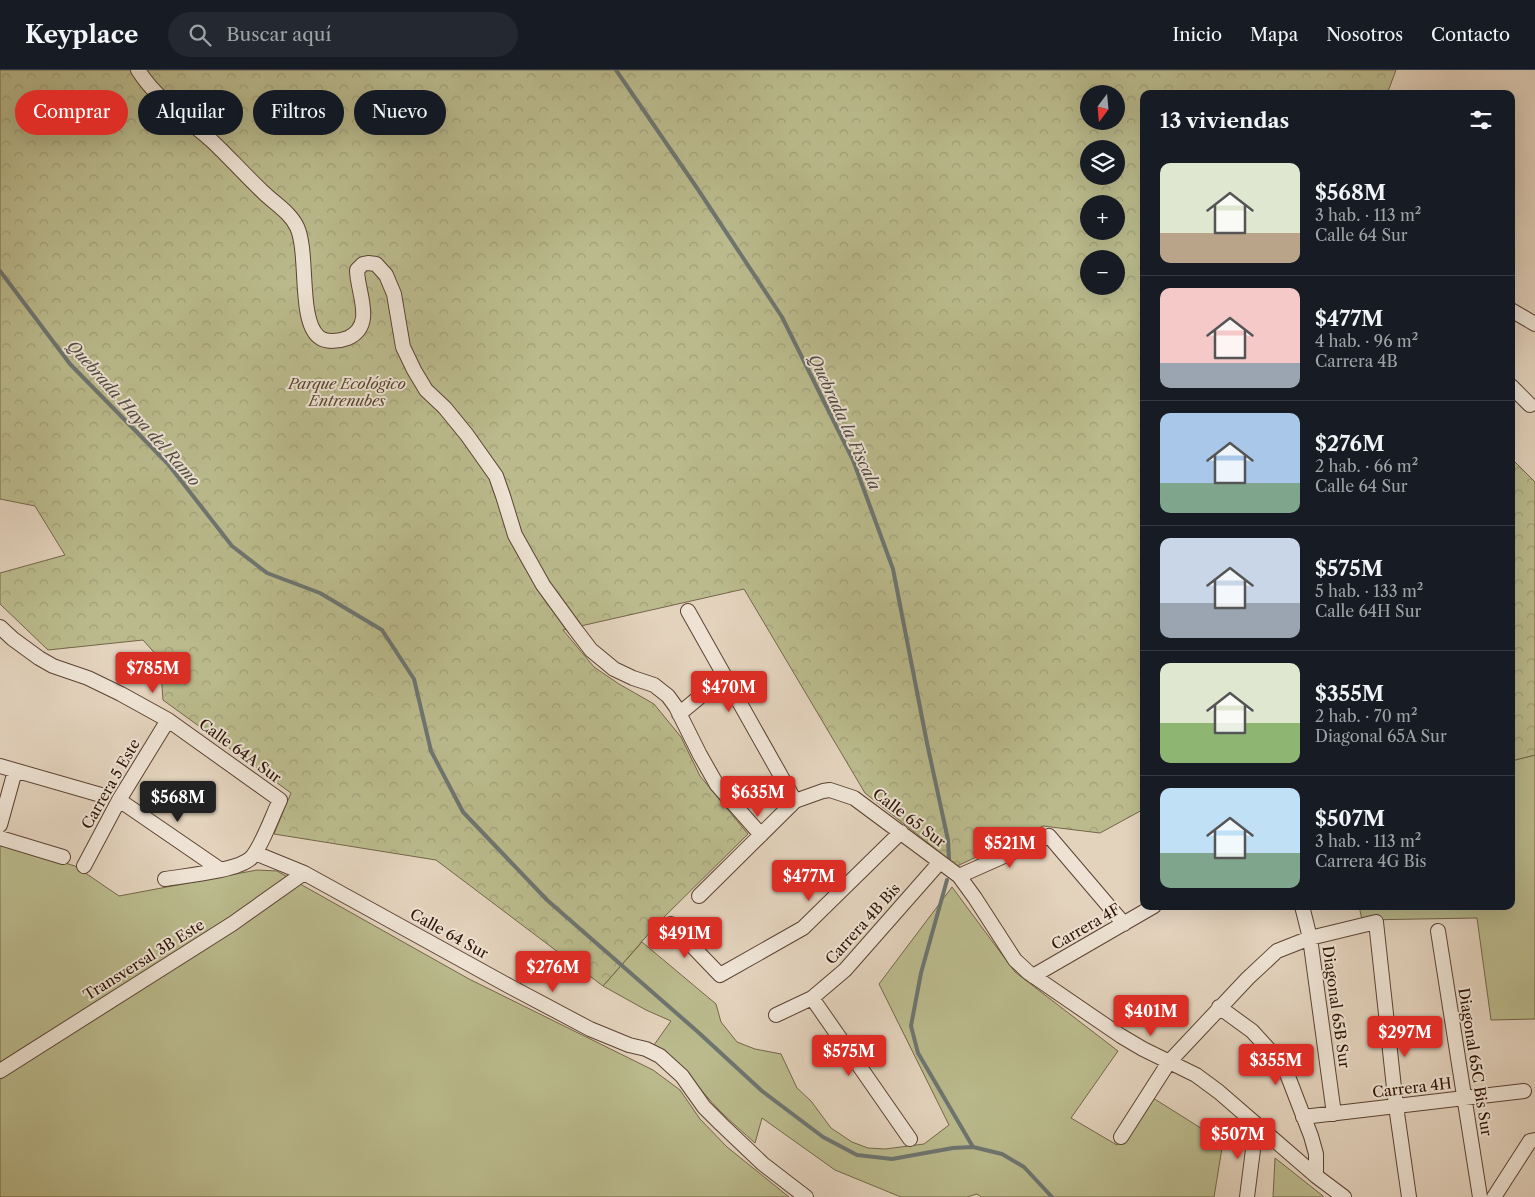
<!DOCTYPE html>
<html lang="es">
<head>
<meta charset="utf-8">
<style>
	body { margin:0; font-family:"Libre Caslon Text",serif; background:#242831; color:#f1f3f6; height:100vh; display:flex; flex-direction:column; font-size:19px; white-space:nowrap }
	* { box-sizing:border-box; margin:0 }
	p { font-size:16px; color:#9ea1a6 }
	.icon { flex:none; width:28px; height:28px; fill:none; stroke:currentColor; stroke-width:2; stroke-linecap:round; stroke-linejoin:round }
	.map { position:relative; flex:1; overflow:hidden }
	.sheet { position:absolute; left:1140px; top:20px; width:375px; height:820px; display:flex; flex-direction:column; background:#171b24; border-radius:10px; box-shadow:0 5px 20px #0002 }
	.sheet>* { flex:none }
	.guide { position:absolute; left:15px; top:20px; width:475px; height:45px; display:flex; gap:10px }
	.needle { width:32px; rotate:196deg }
	.tools { position:absolute; left:1080px; top:15px; display:grid; gap:10px }
	.tools a { display:grid; place-items:center; width:45px; height:45px; border-radius:50%; background:#171b24; box-shadow:0 5px 20px #0002; font-size:25px }
	.price { position:absolute; translate:-50% -42px; padding:0 11px; border-radius:5px; background:#d93025; color:#fff; font-size:16px; line-height:32px; filter:drop-shadow(0 1px 2px #0008) }
	.price::after { content:''; position:absolute; left:50%; top:30px; width:15px; height:11px; margin-left:-8px; background:inherit; clip-path:polygon(0 0,100% 0,50% 100%) }
	.price.on { background:#222; color:#fff }
	ul { padding:0; list-style:none }
	li { display:flex; align-items:center; gap:15px; height:125px; padding:0 20px }
	li+li { border-top:1px solid #363941 }
	li span { display:grid; place-items:center; flex:none; width:140px; height:100px; border-radius:10px; color:#555 }
	li>.icon { margin-inline-start:auto }
	span .icon { width:60px; height:60px; fill:#fffc; stroke-width:1 }
	li b { font-size:21px }
	h2 { display:flex; justify-content:space-between; align-items:center; height:60px; padding:0 20px; font-size:21px }
	.tag { padding:0 18px; border-radius:22px; background:#171b24; box-shadow:0 5px 20px #0002; font-size:18px; line-height:45px }
	.tag.on { background:#d93025; color:#fff }
	header { display:flex; align-items:center; gap:30px; box-sizing:border-box; height:70px; padding:0 25px; background:#171b24; border-bottom:1px solid #363941 }
	header strong { font-size:24px }
	nav { display:flex; gap:28px; margin-inline-start:auto; font-size:18px }
	.search { width:350px; height:45px; background:#242831; display:flex; align-items:center; gap:12px; box-sizing:border-box; padding:0 18px; border-radius:28px; color:#9ea1a6; font-size:19px }
	.map>svg:first-child { display:block }
</style>
</head>
<body>
<header>
<strong>Keyplace</strong>
<div class="search"><svg class="icon" aria-label="search" viewBox="0 0 24 24"><circle cx="10" cy="10" r="6"/><path d="M15 15l6 6"/></svg>Buscar aquí</div>
<nav><a>Inicio</a><a>Mapa</a><a>Nosotros</a><a>Contacto</a></nav>
</header>
<div class="map">
<svg width="1535" height="1127" viewBox="0 0 1535 1127">
	<defs>
		<pattern id="park-crowns" width="20" height="18" patternUnits="userSpaceOnUse" patternTransform="scale(1.25)"><rect width="20" height="18" fill="#baba8c"/><path d="M2 6a3 3 0 1 1 6 0M12 15a3 3 0 1 1 6 0" fill="none" stroke="#a09f77"/></pattern>
	</defs>
	<rect width="100%" height="100%" fill="#e3d2bc"/>
	<filter id="stains"><feTurbulence type="fractalNoise" baseFrequency=".004" numOctaves="4"/><feColorMatrix values="0 0 0 0 .2 0 0 0 0 .09 0 0 0 0 .02 0 0 0 .5 -.17"/></filter>
	<radialGradient id="worn" r=".72"><stop offset=".6" stop-color="#630" stop-opacity="0"/><stop offset="1" stop-color="#630" stop-opacity=".3"/></radialGradient>
	<path fill="#baba8c" stroke="#746648" d="M1535,685v264l-44,1 -14,-102 -115,2 -3,-14h152v-145z
		M0,773l75,23 44,30 138,-26 20,1 192,108 184,91 27,20 20,29 27,28 62,50h-789z
		M952,817l63,85 103,79 -47,67 46,27 36,-47 70,44 -9,55h-233l-4,-3 -10,3h-66l-66,-27 -73,-52 -7,25c-11,-10 -24,-21 -35,-32 -22,-22 -38,-50 -66,-66l17,-24 -25,-11 -43,-24 39,-44 74,62 5,18 16,20 18,7 26,5 16,34 14,13 20,27 21,14 16,6 17,1 39,-5 25,-19 -70,-141z
		M1275,1088l48,38v1h-50z"/>
	<path fill="url(#park-crowns)" stroke="#746648" fill-rule="evenodd" d="M0,0h1396l-9,24h-243v715l-44,24 -57,-7 -86,40 -92,-73 -121,-204 -181,41 31,37 25,17 35,20 27,33 19,39 48,58 -89,88 -56,64 -167,-126 -162,-26 17,-41 -128,-93 -3,-41 -17,-19 -95,10 -48,-46v-31l65,-18 -30,-49 -35,-7zM1089,24h27v27h-27zM1089,79h27v27h-27zM1089,134h27v27h-27zM1089,189h27v27h-27z
		M1511,388l24,24v273l-24,6z"/>
	<g fill="none" stroke-linecap="round" stroke-linejoin="round">
		<path stroke="#6d7570" stroke-width="4" d="M616,0l81,118 85,129 71,143 40,109 34,174 21,97 1,19
			M0,201l70,93 98,100 64,82 35,27 53,20 62,37 32,49 17,72 32,61 84,88 151,132 64,59 61,46 34,18 35,4 61,-11 20,-1 29,7 22,13 28,30
			M947,810l-26,93 -10,53 7,27 55,94"/>
		<g stroke="#5c4333" stroke-width="16">
			<path id="minor" d="M138,0c19,30 48,48 74,71 17,16 33,34 51,51 11,11 27,20 34,35 12,26 1,94 22,110 7,6 21,4 29,1 28,-13 9,-46 9,-68l6,-6 5,-1 8,1 10,11 8,19 9,53 11,23 12,20 19,18 22,27 29,41 7,20 12,39 28,50 32,44 16,21 23,19 19,9 21,7 14,11 8,11 24,48 17,30 44,50
				M1511,240l24,14
				M1511,316l19,19
				M688,541l107,190
				M0,557l13,12 26,19 14,8 35,12 33,16 47,26 112,80c-8,16 -18,46 -29,58 -13,13 -67,18 -86,21
				M679,644l46,-38
				M0,696l101,29
				M119,730l102,70
				M0,755l15,-54
				M0,768l63,19
				M255,783l49,20 205,113 81,43 39,16 17,4 14,7 22,20 22,31 17,17 42,40 43,33
				M84,796l35,-66 49,-80
				M959,806l90,-40 75,88
				M699,826l96,-95 28,-10 7,-1 24,8 105,78 16,22 40,62 14,13 92,63 22,13 53,26 23,17 97,84 28,21
				M1302,836l8,32 24,176
				M671,854l49,51 83,-47 98,-96
				M1438,861l42,266
				M1033,906l121,-70
				M812,928l98,141
				M1219,937l33,24 32,35 27,70 5,18v22
				M776,945l36,-17 33,-28 95,-108
				M0,1001l232,-147 72,-51
				M1303,1047l221,-26
				M1121,1067l48,-75 79,-84 29,-27 33,-13 66,-16 20,184 13,91
				M1247,1127l9,-71
				M1494,1127l36,-56 5,-1"/>
		</g>
		<use href="#minor" stroke="#ede2d3" stroke-width="14"/>
	</g>
	<g text-anchor="middle" stroke-width="4" stroke-linejoin="round" paint-order="stroke">
		<g font-size="15" font-style="italic" fill="#59452e" stroke="#ede2d3">
			<text x="347" y="319">Parque Ecológico<tspan x="347" dy="17">Entrenubes</tspan></text>
		</g>
		<g font-size="15" fill="#2f1305" stroke="#ede2d3">
			<text transform="translate(240 681) rotate(36)" y="5">Calle 64A Sur</text>
			<text transform="translate(111 714) rotate(-60)" y="5">Carrera 5 Este</text>
			<text transform="translate(909 748) rotate(37)" y="5">Calle 65 Sur</text>
			<text transform="translate(863 854) rotate(-48)" y="5">Carrera 4B Bis</text>
			<text transform="translate(1086 857) rotate(-30)" y="5">Carrera 4F</text>
			<text transform="translate(449 864) rotate(29)" y="5">Calle 64 Sur</text>
			<text transform="translate(144 890) rotate(-32)" y="5">Transversal 3B Este</text>
			<text transform="translate(1336 937) rotate(82)" y="5">Diagonal 65B Sur</text>
			<text transform="translate(1475 992) rotate(81)" y="5">Diagonal 65C Bis Sur</text>
			<text transform="translate(1412 1018) rotate(-7)" y="5">Carrera 4H</text>
		</g>
		<g font-size="16" font-style="italic" fill="#534c43" stroke="#ede2d3">
			<text transform="translate(134 343) rotate(48)" y="6">Quebrada Haya del Ramo</text>
			<text transform="translate(845 352) rotate(65)" y="6">Quebrada la Fiscala</text>
		</g>
	</g>
	<rect width="100%" height="100%" filter="url(#stains)"/>
	<rect width="100%" height="100%" fill="url(#worn)"/>
</svg>
<div class="tools">
<a><svg class="needle" viewBox="-14 -14 28 28"><path d="M0-13l5 13h-10z" fill="#e53935"/><path d="M0 13l5-13h-10z" fill="#9ea1a6"/></svg></a>
<a><svg class="icon" aria-label="layers" viewBox="0 0 24 24"><path d="M12 4l9 5-9 5-9-5zM3 14l9 5 9-5"/></svg></a>
<a>+</a>
<a>−</a>
</div>
<b class="price" style="left:153px;top:624px">$785M</b>
<b class="price" style="left:729px;top:643px">$470M</b>
<b class="price" style="left:758px;top:748px">$635M</b>
<b class="price on" style="left:178px;top:753px">$568M</b>
<b class="price" style="left:1010px;top:799px">$521M</b>
<b class="price" style="left:809px;top:832px">$477M</b>
<b class="price" style="left:685px;top:889px">$491M</b>
<b class="price" style="left:553px;top:923px">$276M</b>
<b class="price" style="left:1151px;top:967px">$401M</b>
<b class="price" style="left:1405px;top:988px">$297M</b>
<b class="price" style="left:849px;top:1007px">$575M</b>
<b class="price" style="left:1276px;top:1016px">$355M</b>
<b class="price" style="left:1238px;top:1090px">$507M</b>
<div class="guide">
<a class="tag on">Comprar</a>
<a class="tag">Alquilar</a>
<a class="tag">Filtros</a>
<a class="tag">Nuevo</a>
</div>
<section class="sheet">
<h2>13 viviendas<svg class="icon" aria-label="filters" viewBox="0 0 24 24"><path d="M4 7h16M4 17h16"/><circle cx="9" cy="7" r="2"/><circle cx="15" cy="17" r="2"/></svg></h2>
<ul>
<li><span style="background:linear-gradient(#dfe7d0 70%,#b9a48a 0)"><svg class="icon" aria-label="home" viewBox="0 0 24 24"><path d="M3 11l9-7 9 7M6 9v11h12V9"/></svg></span><div><b>$568M</b><p>3 hab. · 113 m²</p><p>Calle 64 Sur</p></div></li>
<li><span style="background:linear-gradient(#f6c9c9 75%,#9aa5b1 0)"><svg class="icon" aria-label="home" viewBox="0 0 24 24"><path d="M3 11l9-7 9 7M6 9v11h12V9"/></svg></span><div><b>$477M</b><p>4 hab. · 96 m²</p><p>Carrera 4B</p></div></li>
<li><span style="background:linear-gradient(#a9c7e8 70%,#7fa58c 0)"><svg class="icon" aria-label="home" viewBox="0 0 24 24"><path d="M3 11l9-7 9 7M6 9v11h12V9"/></svg></span><div><b>$276M</b><p>2 hab. · 66 m²</p><p>Calle 64 Sur</p></div></li>
<li><span style="background:linear-gradient(#c9d6e8 65%,#9aa5b1 0)"><svg class="icon" aria-label="home" viewBox="0 0 24 24"><path d="M3 11l9-7 9 7M6 9v11h12V9"/></svg></span><div><b>$575M</b><p>5 hab. · 133 m²</p><p>Calle 64H Sur</p></div></li>
<li><span style="background:linear-gradient(#dfe7d0 60%,#8fb573 0)"><svg class="icon" aria-label="home" viewBox="0 0 24 24"><path d="M3 11l9-7 9 7M6 9v11h12V9"/></svg></span><div><b>$355M</b><p>2 hab. · 70 m²</p><p>Diagonal 65A Sur</p></div></li>
<li><span style="background:linear-gradient(#bfe0f5 65%,#7fa58c 0)"><svg class="icon" aria-label="home" viewBox="0 0 24 24"><path d="M3 11l9-7 9 7M6 9v11h12V9"/></svg></span><div><b>$507M</b><p>3 hab. · 113 m²</p><p>Carrera 4G Bis</p></div></li>
</ul>
</section>
</div>
</body>
</html>
